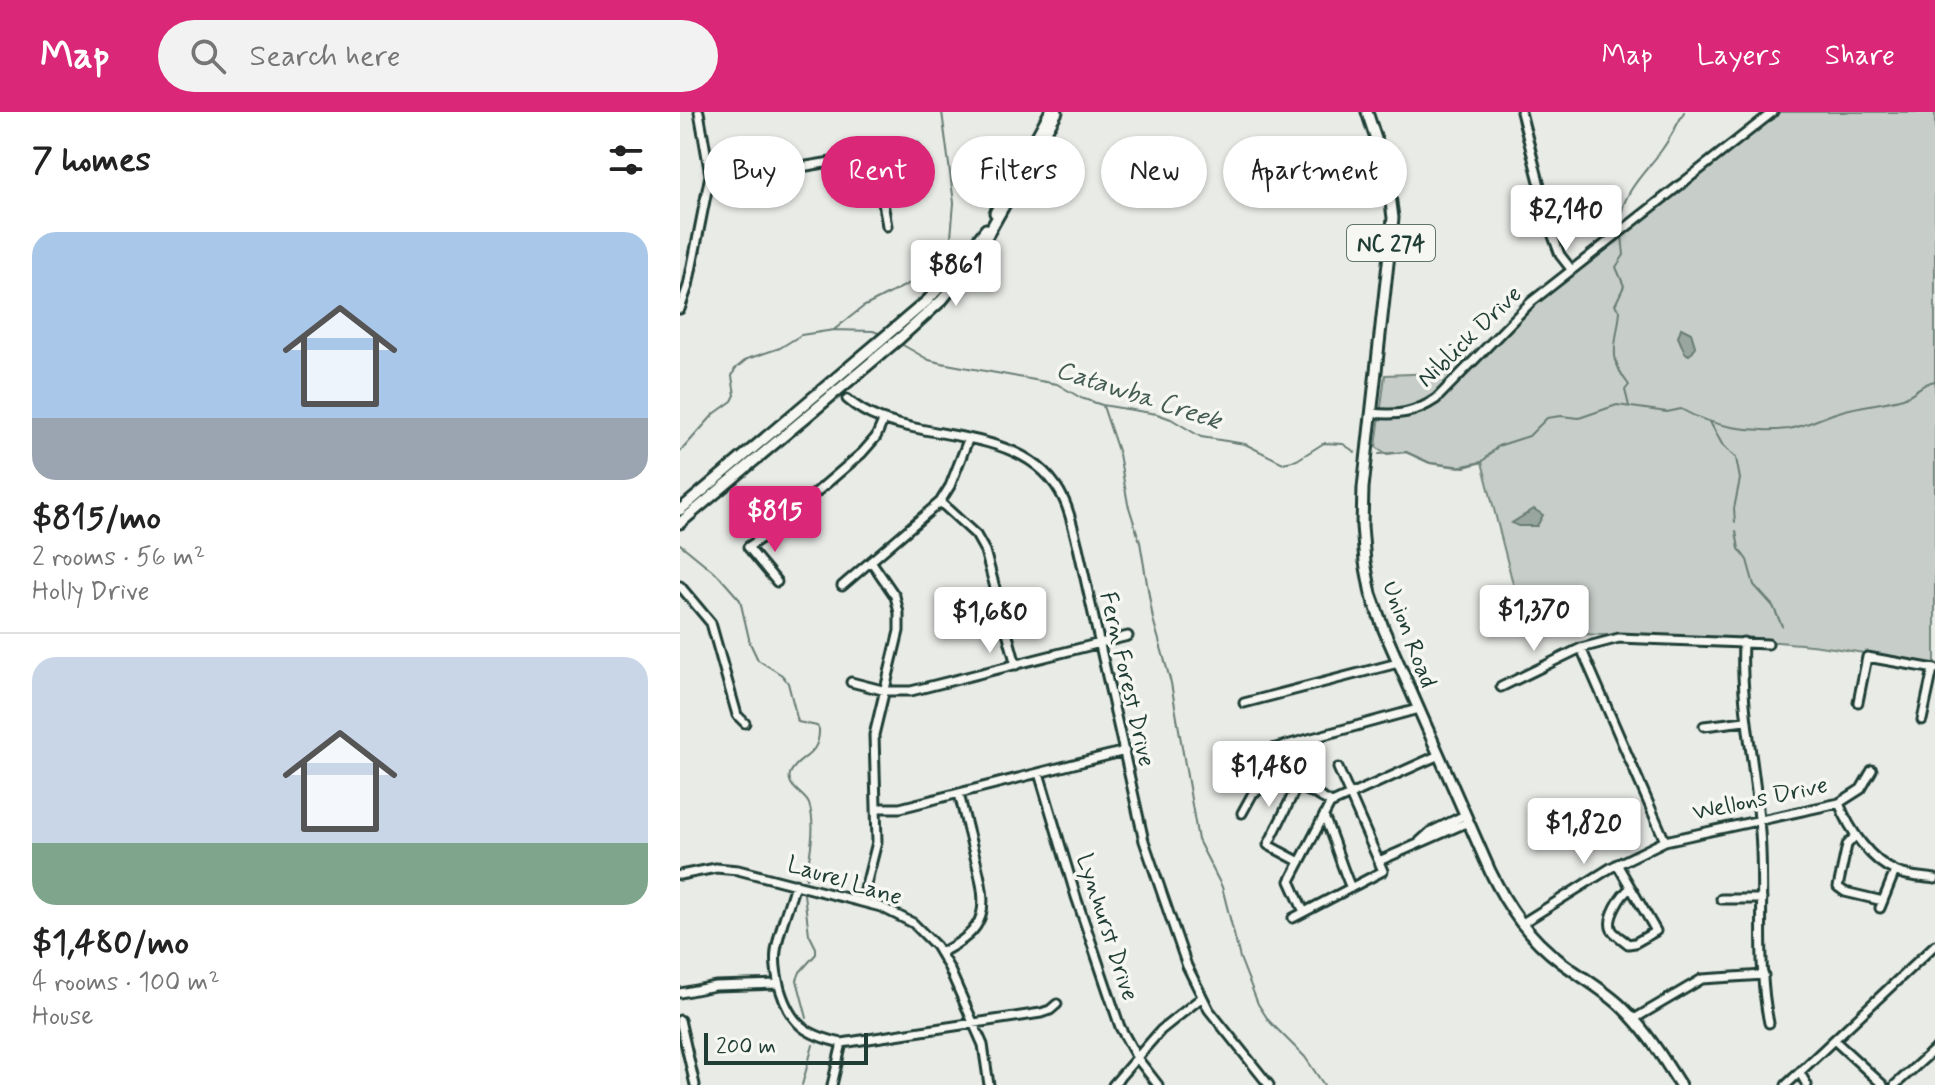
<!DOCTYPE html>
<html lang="en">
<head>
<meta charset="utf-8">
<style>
	body { margin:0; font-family:Mynerve,sans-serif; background:#f2f2f2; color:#222; height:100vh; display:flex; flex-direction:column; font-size:30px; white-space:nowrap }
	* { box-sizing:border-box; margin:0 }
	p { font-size:26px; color:#767676 }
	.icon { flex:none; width:44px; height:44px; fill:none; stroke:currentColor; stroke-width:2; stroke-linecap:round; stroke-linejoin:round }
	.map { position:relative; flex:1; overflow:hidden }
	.side { display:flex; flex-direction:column; background:#fff; width:680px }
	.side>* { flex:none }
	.banner { position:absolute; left:24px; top:24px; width:760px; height:72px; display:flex; gap:16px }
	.scale { position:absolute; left:24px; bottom:20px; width:164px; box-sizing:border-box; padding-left:8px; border:4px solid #1f3d34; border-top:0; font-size:22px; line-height:28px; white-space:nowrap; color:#1f3d34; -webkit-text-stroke:6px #f6f6f2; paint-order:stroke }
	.price { position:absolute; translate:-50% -68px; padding:0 18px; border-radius:8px; background:#fff; color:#222; font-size:26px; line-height:52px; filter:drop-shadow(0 2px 4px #0008) }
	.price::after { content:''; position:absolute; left:50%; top:48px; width:24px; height:18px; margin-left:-12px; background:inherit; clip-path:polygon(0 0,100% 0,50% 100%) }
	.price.active { background:#db2777; color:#fff }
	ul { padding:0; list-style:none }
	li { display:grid; align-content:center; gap:16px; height:424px; padding:0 32px }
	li+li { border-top:2px solid #e0e0e0 }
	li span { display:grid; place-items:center; height:248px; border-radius:24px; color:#555 }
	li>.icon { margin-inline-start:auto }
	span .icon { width:144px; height:144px; fill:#fffc; stroke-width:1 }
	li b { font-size:34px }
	h2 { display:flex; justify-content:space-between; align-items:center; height:96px; padding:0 32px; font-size:34px }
	.pill { padding:0 28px; border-radius:36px; background:#fff; box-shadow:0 2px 6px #0004; font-size:28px; line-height:72px }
	.pill.active { background:#db2777; color:#fff }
	header { display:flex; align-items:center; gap:48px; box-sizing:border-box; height:112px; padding:0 40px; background:#db2777; color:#fff }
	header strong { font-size:38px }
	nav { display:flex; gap:44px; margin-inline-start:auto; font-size:28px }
	.search { width:560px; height:72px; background:#f2f2f2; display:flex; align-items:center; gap:20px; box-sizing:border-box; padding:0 28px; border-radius:44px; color:#767676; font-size:30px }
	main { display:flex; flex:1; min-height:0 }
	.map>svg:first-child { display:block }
</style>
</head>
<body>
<header>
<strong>Map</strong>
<div class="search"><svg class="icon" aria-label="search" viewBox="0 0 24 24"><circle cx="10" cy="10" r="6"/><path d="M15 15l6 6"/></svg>Search here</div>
<nav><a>Map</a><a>Layers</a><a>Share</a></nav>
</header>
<main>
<section class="side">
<h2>7 homes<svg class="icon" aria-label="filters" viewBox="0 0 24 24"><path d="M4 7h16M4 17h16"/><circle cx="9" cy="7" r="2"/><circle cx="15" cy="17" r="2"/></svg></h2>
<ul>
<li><span style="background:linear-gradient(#a9c7e8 75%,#9aa5b1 0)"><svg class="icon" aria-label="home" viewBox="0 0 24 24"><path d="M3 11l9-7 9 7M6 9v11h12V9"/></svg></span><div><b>$815/mo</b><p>2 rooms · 56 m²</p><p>Holly Drive</p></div></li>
<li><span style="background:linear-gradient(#c9d6e8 75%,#7fa58c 0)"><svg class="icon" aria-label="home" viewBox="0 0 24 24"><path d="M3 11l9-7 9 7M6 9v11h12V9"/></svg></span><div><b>$1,480/mo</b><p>4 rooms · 100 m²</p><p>House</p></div></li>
</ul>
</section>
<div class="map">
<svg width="1255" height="973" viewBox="0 0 1255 973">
	<rect width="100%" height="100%" fill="#e9ebe7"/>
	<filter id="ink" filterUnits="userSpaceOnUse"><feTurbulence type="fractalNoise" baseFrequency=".0125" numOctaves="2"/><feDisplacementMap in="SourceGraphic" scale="16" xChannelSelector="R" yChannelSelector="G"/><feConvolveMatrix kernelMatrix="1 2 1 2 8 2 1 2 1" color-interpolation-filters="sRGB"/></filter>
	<g filter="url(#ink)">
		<path fill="#c7cec9" stroke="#73867e" stroke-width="2" d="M1097,0h158v553c-45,-6 -89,-17 -134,-21 -92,-9 -184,-6 -276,-13l-43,-169 -25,5 -27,-4 -24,-11 -19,2 -11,-7 9,-72 81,-3 66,-69z"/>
		<path fill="#99a6a0" stroke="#687c75" stroke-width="2" d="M1001,216l10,5 4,13 -2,6 -4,3 -4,-2 -7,-16z
			M854,397l9,6 -6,11h-19l-6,-3z"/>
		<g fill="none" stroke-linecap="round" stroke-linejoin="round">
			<path stroke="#687c75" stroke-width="2" d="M940,110c2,-30 25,-49 41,-71 9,-12 16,-26 23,-39
				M942,124l2,19 -8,12 8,19 -9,19 5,6c-3,33 -14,45 9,74l-4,5 4,16
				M155,217l28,-22 61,-31 26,-28 4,-45 -12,-91
				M221,232l28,16 12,3 116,21 24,14 21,7 55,9 14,5 30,18 44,7 38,19 14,-3 27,-17 19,1 12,8
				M423,294l16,48 9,50 12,38 13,77 18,64 27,157 24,47 18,71 18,46 11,17 36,36 19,28
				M1030,310l13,24 13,12 4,21 -6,30 1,13
				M0,340l34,-38 18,-13 3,-6 -3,-19 3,-7 12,-10 33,-11 21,-13 33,-5 39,1 8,3
				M699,342l27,-2 24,11 34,4 18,-5 16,-16 31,-10 18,-18 14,-2 18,2 38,-13 50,7 14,-3c31,18 72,24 108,20 14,-2 38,-14 53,-18 20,-6 41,-7 61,-13 12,-4 18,-15 32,-17
				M1056,419l3,18 8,11 7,25 19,21 9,20
				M0,432l38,31 22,25 10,43 8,17 24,15 6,8 10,39 19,4 2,3c1,29 -22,27 -29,45 -4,13 15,20 19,30 8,24 0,51 -3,75
				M124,782l5,40 7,14v6l-16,18 -3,8 10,38
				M122,973l11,-40"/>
			<g stroke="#1f3d34" stroke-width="13">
				<path id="minor" d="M841,0l32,124 7,19 11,14
					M195,44l12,70
					M30,63h42l164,-27
					M0,197l8,-23 22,-111 -11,-63
					M167,287c21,18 41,23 68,29 55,12 122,13 149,72 7,15 10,32 14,47l66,294 43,125 22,44 60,75
					M692,301c26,3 43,0 64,-14l95,-97 242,-190
					M260,390l36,33 9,16 31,114
					M97,470l-29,-35 21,-14 93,-80 14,-16 7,-16
					M0,474l31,37 26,92 8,8
					M162,474l98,-84 10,-16 18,-46
					M1063,530c-3,65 13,126 17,190 5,63 -4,130 9,191
					M901,536l84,193
					M171,570l35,9h25l217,-55
					M821,575l80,-39 38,-10 149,6
					M1178,590l9,-45 68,12
					M564,591l154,-40
					M1242,608l11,-51
					M1024,614l41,-5
					M585,639l153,-42
					M359,661l37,124 44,130 17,31 21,27
					M617,674l-29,59 32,17
					M1159,691c10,26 31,58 58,69 11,5 26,5 38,7
					M196,696h24l225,-57
					M562,701l11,-20c35,-18 47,-6 79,10
					M644,705c11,24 16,47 27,71
					M1176,723l-9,10 -9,42 7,5 38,9
					M740,729l10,-9 35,-17
					M699,749l89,-39
					M937,752l39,67 -21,12 -7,1c-4,-4 -13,-9 -16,-14 -6,-11 9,-36 19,-42
					M0,763l36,-7 22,2 143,37 32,16 23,23 13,22 34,77 6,40
					M115,772c-6,22 -16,45 -19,67 -2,13 1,26 4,38 11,36 26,46 62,54l199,-30 9,-3 7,-6
					M1041,787h41
					M182,789l15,-59 -3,-107 25,-104v-18l-4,-17 -24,-35
					M1200,796l15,-37
					M624,800l-14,-31 40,-77 109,-49
					M613,806l90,-47 -45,-103
					M841,812l91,-57 53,-26 174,-38 22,-14 11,-19
					M260,841c49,-24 48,-44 36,-92 -6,-23 -12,-45 -17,-68
					M0,881l35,-7 64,-2
					M954,907l68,-40 62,-4
					M0,908l15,65
					M1154,928l49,45
					M1120,961l7,12
					M152,973l10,-42
					M433,973l48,-55 40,-32
					M1106,973l149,-140
					M1215,973l40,-36"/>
			</g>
			<g stroke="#1f3d34" stroke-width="15">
				<path id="major" d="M687,0l20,60 6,46 -30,270 -1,38 3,36 6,32 13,36 106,241c18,37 38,66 71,91 20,15 42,27 60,44 24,23 41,50 59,79
					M315,101l55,-101
					M0,398l247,-209 22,-24 37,-48
					M0,411l220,-185 42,-38 29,-36 86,-152"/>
			</g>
			<use href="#minor" stroke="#f6f6f2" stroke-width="7"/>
			<use href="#major" stroke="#f6f6f2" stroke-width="9"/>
		</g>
	</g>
	<g text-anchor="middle" stroke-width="7" stroke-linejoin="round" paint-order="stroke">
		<rect fill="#f6f6f2" stroke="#60746d" stroke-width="2" x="667" y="113" width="88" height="36" rx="6"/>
		<g font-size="22" font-weight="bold" fill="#1f3d34">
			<text x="711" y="139">NC 274</text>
		</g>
		<g font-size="24" fill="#1f3d34" stroke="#f6f6f2">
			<text transform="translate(789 224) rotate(-44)" y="8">Niblick Drive</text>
			<text transform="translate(730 522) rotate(69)" y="8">Union Road</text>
			<text transform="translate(448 567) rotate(77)" y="8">Fern Forest Drive</text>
			<text transform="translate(1080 686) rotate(-12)" y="8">Wellons Drive</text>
			<text transform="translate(165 768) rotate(17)" y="8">Laurel Lane</text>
			<text transform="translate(428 815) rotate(72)" y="8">Lynhurst Drive</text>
		</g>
		<g font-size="26" font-style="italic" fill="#445c54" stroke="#f6f6f2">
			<text transform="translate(459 282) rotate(18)" y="9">Catawba Creek</text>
		</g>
	</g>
</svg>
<div class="scale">200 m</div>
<b class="price" style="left:886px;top:141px">$2,140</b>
<b class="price" style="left:276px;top:196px">$861</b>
<b class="price active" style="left:95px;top:442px">$815</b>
<b class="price" style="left:854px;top:541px">$1,370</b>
<b class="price" style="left:310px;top:543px">$1,680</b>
<b class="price" style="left:589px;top:697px">$1,480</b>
<b class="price" style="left:904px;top:754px">$1,820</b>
<div class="banner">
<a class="pill">Buy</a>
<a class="pill active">Rent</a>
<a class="pill">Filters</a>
<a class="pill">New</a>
<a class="pill">Apartment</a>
</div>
</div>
</main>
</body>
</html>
